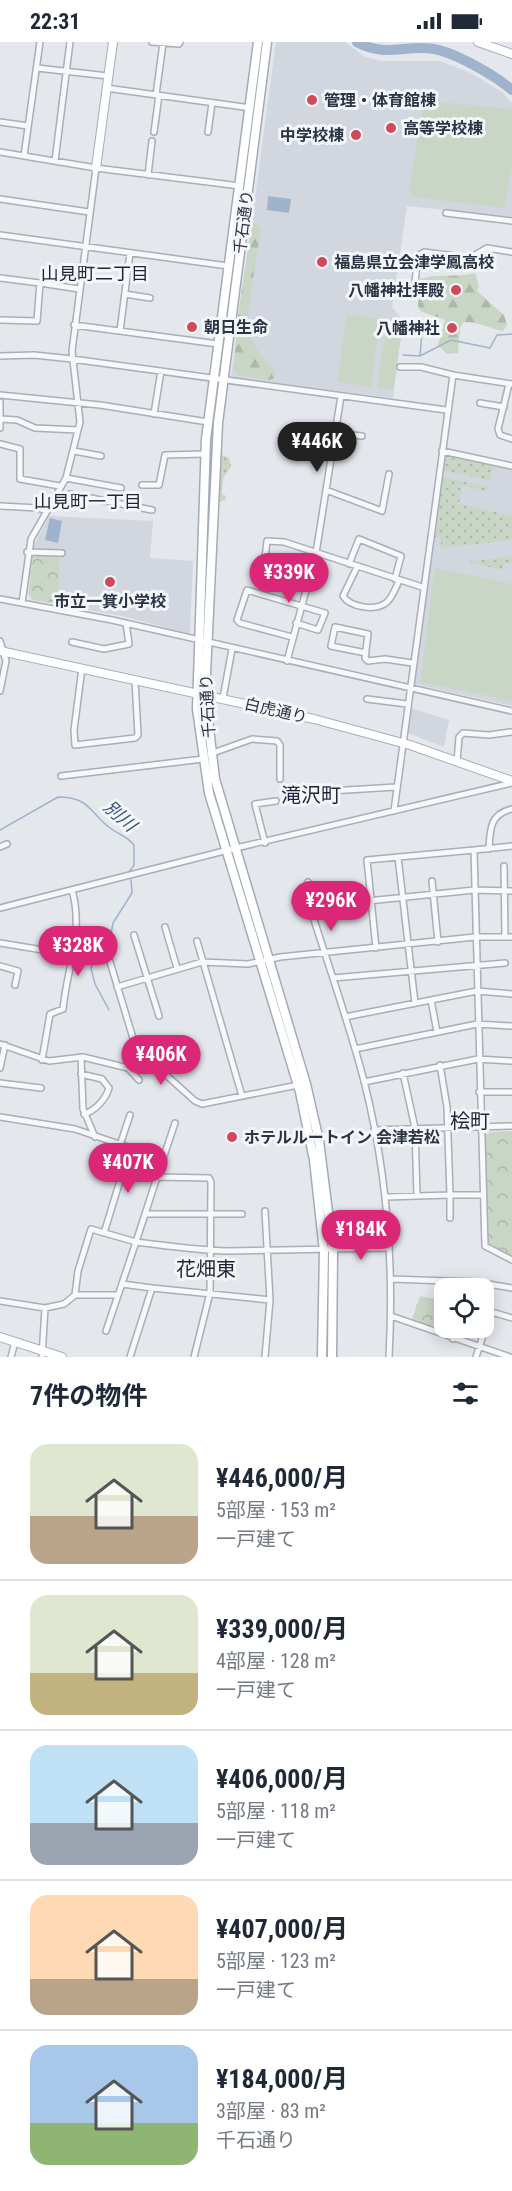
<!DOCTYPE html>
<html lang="ja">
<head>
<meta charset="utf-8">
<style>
	body { margin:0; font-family:"Roboto Condensed","Noto Sans JP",sans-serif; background:#f2f2f3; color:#1f2937; height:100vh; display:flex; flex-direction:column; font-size:22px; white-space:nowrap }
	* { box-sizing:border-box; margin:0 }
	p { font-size:20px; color:#747a83 }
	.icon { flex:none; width:33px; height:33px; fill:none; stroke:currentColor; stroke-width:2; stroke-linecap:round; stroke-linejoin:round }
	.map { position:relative; height:1315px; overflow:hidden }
	.panel { display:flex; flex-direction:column; background:#fff; flex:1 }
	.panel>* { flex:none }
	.tools { position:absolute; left:434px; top:1236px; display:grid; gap:12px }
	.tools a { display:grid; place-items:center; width:60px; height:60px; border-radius:12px; background:#fff; box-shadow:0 3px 15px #0003; font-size:30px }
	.price { position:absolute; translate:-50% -51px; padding:0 14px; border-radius:21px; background:#db2777; color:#fff; font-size:20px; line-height:39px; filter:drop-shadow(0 2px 3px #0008) }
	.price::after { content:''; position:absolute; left:50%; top:36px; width:18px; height:14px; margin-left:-9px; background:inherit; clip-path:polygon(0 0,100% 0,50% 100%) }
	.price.active { background:#222; color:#fff }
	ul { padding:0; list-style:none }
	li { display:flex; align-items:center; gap:18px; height:150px; padding:0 30px }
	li+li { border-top:2px solid #e0e1e3 }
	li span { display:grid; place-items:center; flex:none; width:168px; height:120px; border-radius:18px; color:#555 }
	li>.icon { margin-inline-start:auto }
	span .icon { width:72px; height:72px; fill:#fffc; stroke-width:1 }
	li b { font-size:26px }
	h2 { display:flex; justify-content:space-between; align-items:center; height:72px; padding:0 30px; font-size:26px }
	.status { display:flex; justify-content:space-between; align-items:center; height:42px; padding:0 30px; background:#fff; direction:ltr }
	.status svg { height:16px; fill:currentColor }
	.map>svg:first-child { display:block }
</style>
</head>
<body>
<div class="status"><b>22:31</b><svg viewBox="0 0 49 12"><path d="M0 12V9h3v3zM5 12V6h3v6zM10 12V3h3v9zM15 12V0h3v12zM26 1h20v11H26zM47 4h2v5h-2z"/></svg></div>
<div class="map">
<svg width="512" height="1315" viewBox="0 0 512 1315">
	<defs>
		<pattern id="grass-dots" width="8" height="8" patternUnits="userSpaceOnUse" patternTransform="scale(1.5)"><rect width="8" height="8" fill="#c9d6c5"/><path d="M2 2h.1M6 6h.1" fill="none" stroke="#adb8ab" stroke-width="1.8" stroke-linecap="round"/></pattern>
		<pattern id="forest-firs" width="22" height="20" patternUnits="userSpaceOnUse" patternTransform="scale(1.5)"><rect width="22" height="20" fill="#c9d6c5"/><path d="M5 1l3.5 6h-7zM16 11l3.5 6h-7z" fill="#adb8ab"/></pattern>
		<pattern id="park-crowns" width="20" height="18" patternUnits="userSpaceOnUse" patternTransform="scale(1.5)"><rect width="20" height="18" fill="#c9d6c5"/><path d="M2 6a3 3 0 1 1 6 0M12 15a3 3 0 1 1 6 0" fill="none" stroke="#adb8ab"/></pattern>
	</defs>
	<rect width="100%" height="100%" fill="#e4e7ec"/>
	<path fill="#d2d6de" d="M276,0h69l20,15 17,4h58l31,12 31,19 10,11v114l-105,-11 -15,101 11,14 -10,77 -162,-21z
		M443,411l69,15v238l-98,-22z
		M49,474l104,5 -3,37 43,3 -3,73 -68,-18 -90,-16 -4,-6 5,-47z
		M411,666l38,12 -5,27 -36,-14z"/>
	<path fill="url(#grass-dots)" d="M222,413l7,3 2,8 -8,13 -1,16 4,1 -1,4 -6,2z
		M445,414l48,10 -3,15 -47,-11z
		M441,435l48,10 -1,4 -26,-5 -3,18 53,12v24l-70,8 -2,-10 -5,-1z
		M512,514v8l-8,-1 -2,7 -34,-8z"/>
	<path fill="url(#forest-firs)" d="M252,179l9,7c-2,21 -18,93 -11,108 5,12 15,26 25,34l-1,8 -4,2 -31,-5 -5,-4 3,-49z
		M475,231l4,13 -2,5 27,24 3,10 -4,6c-16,-3 -23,-9 -39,-9l-4,6 -2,25 -11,1 -9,-9 7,-25 -25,-9 -2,-5 2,-27c19,-6 37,-1 55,-6z"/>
	<path fill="url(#park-crowns)" d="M34,511l25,1v50l-26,-5 -4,-6z
		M512,1089v129l-25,-12 -2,-113 6,-3z
		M420,1254l24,5v8l-5,-1 -7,21 -21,-7z"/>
	<path fill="#c9d6c5" d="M427,59l85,8v55l-7,44 -93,-11 -3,-7 14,-86z
		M347,272l33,5 -9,68 -34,-5z
		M387,279l16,2 -10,67 -16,-2z
		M435,526l77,16v117l-92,-19z"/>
	<path fill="#9fb4cc" d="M268,154l23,3 -2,14 -22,-3z
		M50,476l12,3 -4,22 -13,-3z"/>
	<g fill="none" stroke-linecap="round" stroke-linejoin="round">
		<path stroke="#9fb4cc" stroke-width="1.5" d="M403,313l17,1 31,-16 39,8 7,-13 15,-1
			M420,313l3,-33
			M0,788l58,-33c32,0 32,16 52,31 9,7 17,8 24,17v20l-5,7
			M109,968l-14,-26 -4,-16 4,-11 16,-23 2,-11 19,-30 -1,-13"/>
		<path stroke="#9fb4cc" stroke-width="10" d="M357,0c29,16 49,2 77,7 22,4 62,27 78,41"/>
		<g stroke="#a9aeb7" stroke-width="8">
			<path id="street" d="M152,0l27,2 1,-2
				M37,26l71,8
				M106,46l145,20
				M156,53l7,-52
				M0,80l28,4
				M154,90l5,-37
				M208,90l4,-29
				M0,110l96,16 144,18
				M24,114l16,-114
				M55,119l15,-119
				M148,133l4,-34
				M0,157l89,13
				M446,171l66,8
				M0,193l228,31
				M0,236l40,5
				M414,249l4,-35 6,-4 46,6 17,-10 25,4
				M125,252l25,4
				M0,278l37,1 3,-38 39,6
				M74,283l144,19
				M120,289l10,-78
				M0,314l34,-1 38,4 374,51
				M400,325h21l32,8
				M509,342l-11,45 2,6 12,4
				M0,353l100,10 108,17
				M0,360v26
				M480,361l24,4
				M154,372l7,-43
				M1,377l16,1 18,8 43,2
				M335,391l27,3
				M0,402l20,5v30l40,7
				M74,409l27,5
				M442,409l70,15
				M66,436l14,-56 -8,-71 24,-183
				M142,443h17l6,-30 40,-1
				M326,448l56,21 7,-37
				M70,452l82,16
				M0,464l38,2 8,3
				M27,510l35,1
				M349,522l10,-25 42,17 -6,23
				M264,525l3,-26 17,1 138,45
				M357,525l-14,29c7,11 33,16 44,6 5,-4 9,-15 12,-21
				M0,557l112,21 400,91
				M22,561l9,-64 35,-61 55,10
				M292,595l-52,-14 -3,-3 10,-30 78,23 -7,17 -22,-7
				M0,599l6,20 -6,30
				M72,600l32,7 25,-5 -3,-21
				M366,611l-35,-7 4,-19 33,7 -3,24 3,3 17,-2 27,4
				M287,619l29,-108 25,-157
				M82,626l-8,62 1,15 60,-7 3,-3 -3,-55
				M223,656l9,-49
				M367,657l40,5
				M210,712l42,-15 25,2 3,4v34
				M457,720l2,-25 4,-4 26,2 22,-3
				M61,734l142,-17
				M313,747l17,2 66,-4
				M394,769l59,-436 59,9
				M265,801l-10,-39 21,-3
				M0,805l7,-3
				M489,807c1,-20 1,-35 23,-40
				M474,808l38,-4
				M398,815l17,146
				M504,824l1,71
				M432,839l6,61
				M308,840l-3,6 5,19
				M295,860l12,-4
				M0,866l236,-60 276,-65
				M165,885l12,41
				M134,893l25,81
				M197,899l45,155
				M0,901l49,8v-18
				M376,906l-9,-88 107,-10 11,396 27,14
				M107,910l29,96 59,53 7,3 96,-19
				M0,924l18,5 -3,14
				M333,936l172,-15
				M117,945l85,-25 46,2 32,-7 195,-20h37
				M431,958l6,32
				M345,975l132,-26 35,3
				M0,1002l49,17 34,-4 45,11 11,12
				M355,1007l122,-25 35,2
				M81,1015l2,52 12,28
				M42,1018l8,-46 13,-5c4,-41 21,-78 9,-119
				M0,1026l5,-23
				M403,1031l12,55 2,68
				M81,1032l21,5 7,9c-3,11 -14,23 -25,26
				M364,1040l114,-23 34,2
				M0,1041l41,5
				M479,1050h33
				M0,1075l75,12 88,30
				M374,1088l138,-4
				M120,1103l10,-30
				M157,1135l18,-54
				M386,1155l64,-2 -3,-88 -7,-42
				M265,1169l5,89
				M145,1172h97
				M450,1176v-23h32
				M104,1191l26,-85
				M391,1237l85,3 36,6
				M122,1242l30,4
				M75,1253l3,-24 13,-42 45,13 -30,89
				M0,1259l45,7 19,-4 11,-9h42
				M391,1274l119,41
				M453,1297l4,-11
				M11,1315l4,-15
				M42,1315l3,-49
				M130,1315l22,-69 118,12 -5,57
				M194,1315l16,-64 1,-111 -2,-4 -52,-1 -21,65c31,4 61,8 92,9l160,-3
				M389,1315c5,-92 -2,-186 -25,-276 -15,-58 -36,-116 -54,-174l164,-17 38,1
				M476,1315l14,-43 5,-1 17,5"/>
		</g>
		<g stroke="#a9aeb7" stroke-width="10">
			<path id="secondary" d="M478,0l34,12
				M96,126l17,-126
				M0,609l314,68 96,26 102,36
				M0,1295l62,20"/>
		</g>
		<g stroke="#a3abb8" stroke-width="11">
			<path id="primary" d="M258,0l-52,397 -9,270 12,84 91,299 14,68 10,91 -2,106
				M267,0l-49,381 -13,271 10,85 91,305 13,57 14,110 -1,106"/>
		</g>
		<use href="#street" stroke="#f7f8fa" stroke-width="5"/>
		<use href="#secondary" stroke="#fff" stroke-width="8"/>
		<use href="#primary" stroke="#fff" stroke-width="8"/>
	</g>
	<g fill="#d1495b" stroke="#f4f6f9" stroke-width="2">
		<circle cx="312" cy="58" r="6"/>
		<circle cx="391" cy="86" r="6"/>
		<circle cx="356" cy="93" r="6"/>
		<circle cx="322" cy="220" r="6"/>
		<circle cx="456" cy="248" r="6"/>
		<circle cx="192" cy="285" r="6"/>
		<circle cx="452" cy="286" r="6"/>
		<circle cx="110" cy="540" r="6"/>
		<circle cx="232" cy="1095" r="6"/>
	</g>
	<g text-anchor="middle" stroke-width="6" stroke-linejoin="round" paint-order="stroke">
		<g font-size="16" font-weight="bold" fill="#2b3445" stroke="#f4f6f9" text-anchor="start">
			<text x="324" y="64">管理・体育館棟</text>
			<text x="403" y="92">高等学校棟</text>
			<text x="344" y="99" text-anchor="end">中学校棟</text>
			<text x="334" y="226">福島県立会津学鳳高校</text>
			<text x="444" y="254" text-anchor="end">八幡神社拝殿</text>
			<text x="204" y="291">朝日生命</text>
			<text x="440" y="292" text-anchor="end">八幡神社</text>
			<text x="110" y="565" text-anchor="middle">市立一箕小学校</text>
			<text x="244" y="1101">ホテルルートイン 会津若松</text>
		</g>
		<g font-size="16" fill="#2b3445" stroke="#f4f6f9">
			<text transform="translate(243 180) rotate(-83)" y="6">千石通り</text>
			<text transform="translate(207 664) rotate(-93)" y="6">千石通り</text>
			<text transform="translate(276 668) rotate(13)" y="6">白虎通り</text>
		</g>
		<g font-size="18" fill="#1d2536" stroke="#f4f6f9">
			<text x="95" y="238">山見町二丁目</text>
			<text x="88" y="466">山見町一丁目</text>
		</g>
		<g font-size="18" font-style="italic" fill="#34527a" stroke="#f4f6f9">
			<text transform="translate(120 774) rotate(42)" y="6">別川</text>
		</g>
		<g font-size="20" fill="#1d2536" stroke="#f4f6f9">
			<text x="311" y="760">滝沢町</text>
			<text x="470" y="1086">桧町</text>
			<text x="206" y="1234">花畑東</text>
		</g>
	</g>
</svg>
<div class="tools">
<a><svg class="icon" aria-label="locate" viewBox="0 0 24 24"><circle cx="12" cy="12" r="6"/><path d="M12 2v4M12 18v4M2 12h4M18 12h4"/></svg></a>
</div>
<b class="price active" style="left:317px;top:431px">¥446K</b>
<b class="price" style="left:289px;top:562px">¥339K</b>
<b class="price" style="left:331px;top:890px">¥296K</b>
<b class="price" style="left:78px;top:935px">¥328K</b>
<b class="price" style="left:161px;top:1044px">¥406K</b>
<b class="price" style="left:128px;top:1152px">¥407K</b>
<b class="price" style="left:361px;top:1219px">¥184K</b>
</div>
<section class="panel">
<h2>7件の物件<svg class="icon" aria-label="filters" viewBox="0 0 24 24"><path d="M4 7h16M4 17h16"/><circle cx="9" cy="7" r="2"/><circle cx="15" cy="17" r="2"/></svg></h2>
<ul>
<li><span style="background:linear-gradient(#dfe7d0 60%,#b9a48a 0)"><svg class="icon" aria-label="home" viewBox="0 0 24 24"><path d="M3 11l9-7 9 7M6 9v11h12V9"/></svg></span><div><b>¥446,000/月</b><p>5部屋 · 153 m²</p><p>一戸建て</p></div></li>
<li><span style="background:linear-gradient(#dfe7d0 65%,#c2b280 0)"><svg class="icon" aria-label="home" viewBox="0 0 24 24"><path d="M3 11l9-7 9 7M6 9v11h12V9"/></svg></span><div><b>¥339,000/月</b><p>4部屋 · 128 m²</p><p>一戸建て</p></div></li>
<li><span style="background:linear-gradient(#bfe0f5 65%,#9aa5b1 0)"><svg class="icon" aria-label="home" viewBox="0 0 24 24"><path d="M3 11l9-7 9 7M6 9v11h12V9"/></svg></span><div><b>¥406,000/月</b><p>5部屋 · 118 m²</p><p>一戸建て</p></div></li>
<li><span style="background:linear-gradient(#ffd9b3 70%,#b9a48a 0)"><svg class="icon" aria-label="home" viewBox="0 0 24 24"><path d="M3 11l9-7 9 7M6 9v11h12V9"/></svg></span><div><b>¥407,000/月</b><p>5部屋 · 123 m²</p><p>一戸建て</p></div></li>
<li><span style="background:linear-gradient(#a9c7e8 65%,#8fb573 0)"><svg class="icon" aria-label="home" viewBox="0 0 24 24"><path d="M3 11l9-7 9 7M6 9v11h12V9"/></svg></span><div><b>¥184,000/月</b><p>3部屋 · 83 m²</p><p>千石通り</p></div></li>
</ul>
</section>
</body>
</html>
